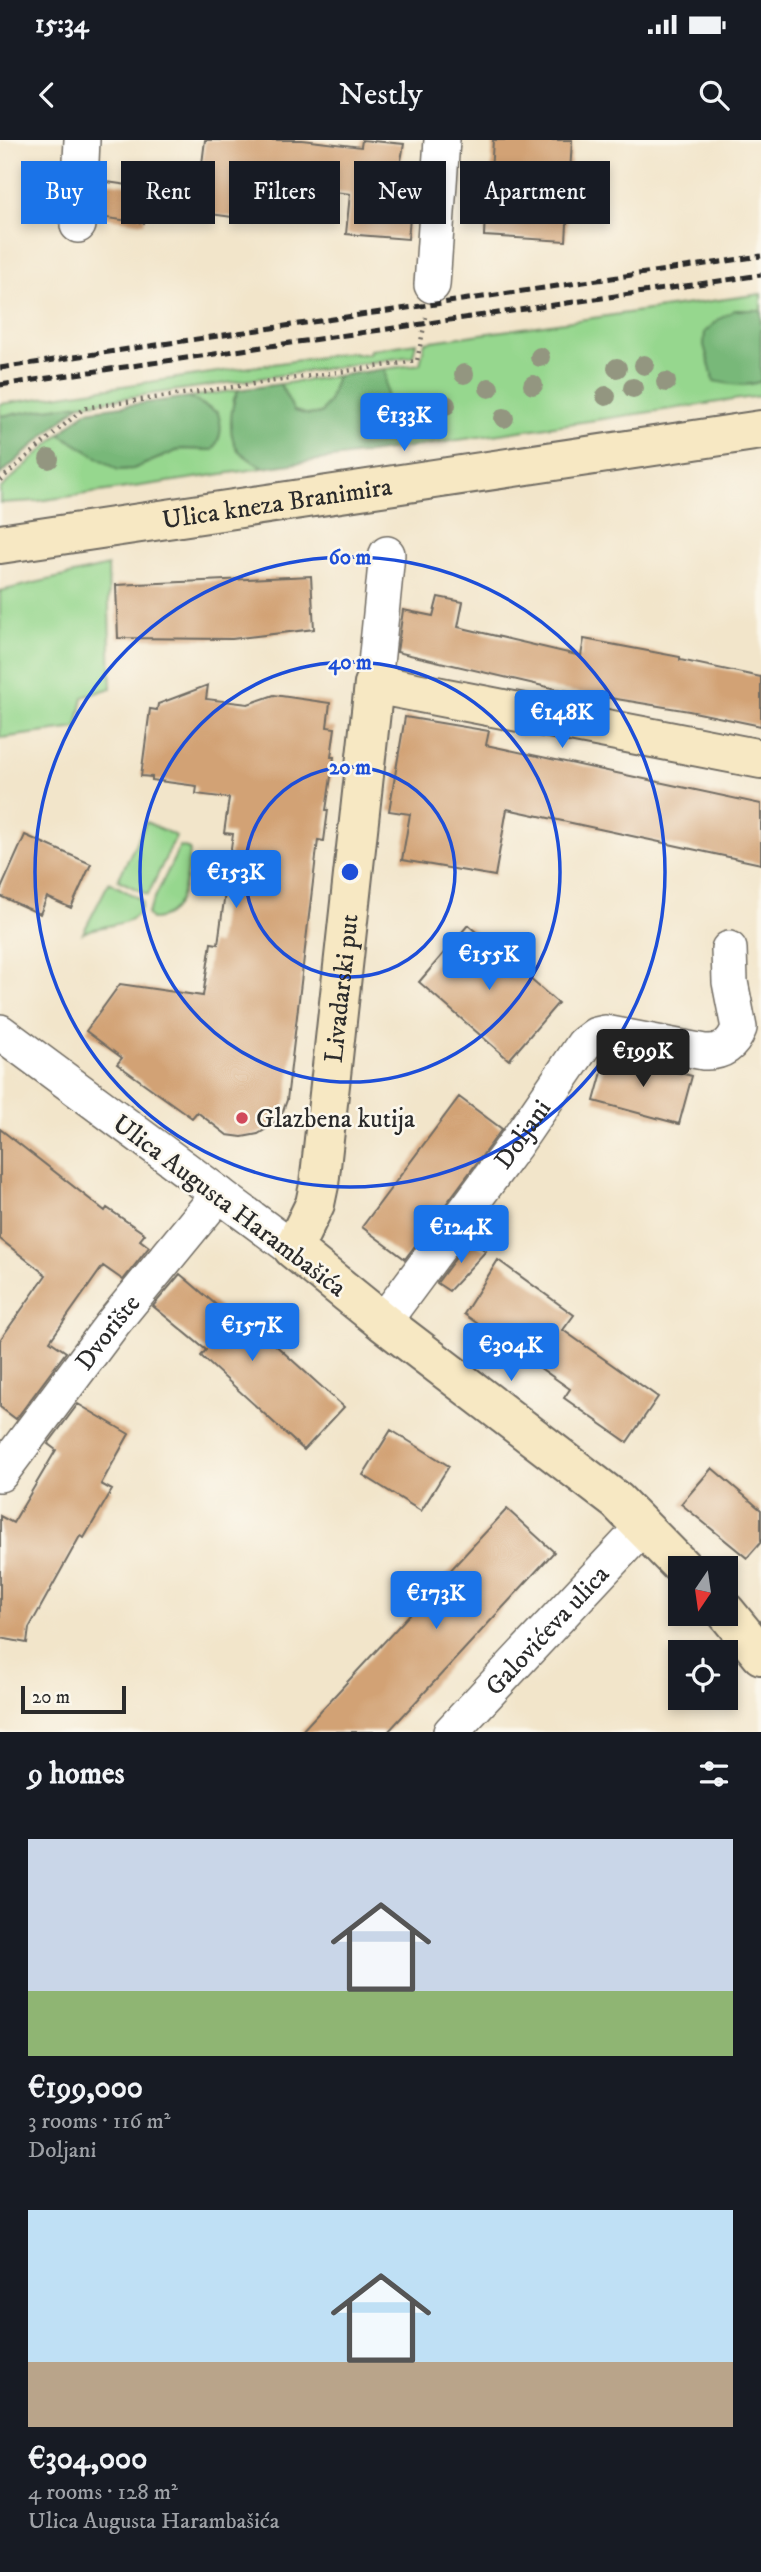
<!DOCTYPE html>
<html lang="en">
<head>
<meta charset="utf-8">
<style>
	body { margin:0; font-family:"IM FELL DW Pica",serif; background:#242831; color:#f1f3f6; height:100vh; display:flex; flex-direction:column; font-size:26px; white-space:nowrap }
	* { box-sizing:border-box; margin:0 }
	p { font-size:23px; color:#9ea1a6 }
	.icon { flex:none; width:38px; height:38px; fill:none; stroke:currentColor; stroke-width:2; stroke-linecap:round; stroke-linejoin:round }
	.map { position:relative; height:1592px; overflow:hidden }
	.side { display:flex; flex-direction:column; background:#171b24; flex:1 }
	.side>* { flex:none }
	.guide { position:absolute; left:21px; top:21px; width:719px; height:63px; display:flex; gap:14px }
	.needle { width:46px; rotate:193deg }
	.buttons { position:absolute; left:668px; top:1416px; display:grid; gap:14px }
	.buttons a { display:grid; place-items:center; width:70px; height:70px; border-radius:0px; background:#171b24; box-shadow:0 4px 10px #0003; font-size:35px }
	.scale { position:absolute; left:21px; bottom:18px; width:105px; box-sizing:border-box; padding-left:7px; border:4px solid #2b2b2b; border-top:0; font-size:19px; line-height:24px; white-space:nowrap; color:#2b2b2b; -webkit-text-stroke:5px #fbf7ec; paint-order:stroke }
	.price { position:absolute; translate:-50% -60px; padding:0 16px; border-radius:7px; background:#1a73e8; color:#fff; font-size:23px; line-height:46px; filter:drop-shadow(0 2px 4px #0008) }
	.price::after { content:''; position:absolute; left:50%; top:42px; width:21px; height:16px; margin-left:-10px; background:inherit; clip-path:polygon(0 0,100% 0,50% 100%) }
	.price.active { background:#222; color:#fff }
	ul { padding:0; list-style:none }
	li { display:grid; align-content:center; gap:14px; height:371px; padding:0 28px }
	li span { display:grid; place-items:center; height:217px; border-radius:0px; color:#555 }
	li>.icon { margin-inline-start:auto }
	span .icon { width:126px; height:126px; fill:#fffc; stroke-width:1 }
	li b { font-size:30px }
	h2 { display:flex; justify-content:space-between; align-items:center; height:84px; padding:0 28px; font-size:30px }
	.tag { padding:0 24px; border-radius:0px; background:#171b24; box-shadow:0 4px 10px #0003; font-size:24px; line-height:63px }
	.tag.active { background:#1a73e8; color:#fff }
	.status { display:flex; justify-content:space-between; align-items:center; height:49px; padding:0 35px; background:#171b24; direction:ltr }
	.status svg { height:19px; fill:currentColor }
	header { display:flex; justify-content:space-between; align-items:center; height:91px; padding:0 28px; background:#171b24; font-size:32px; font-weight:600 }
	.map>svg:first-child { display:block }
</style>
</head>
<body>
<div class="status"><b>15:34</b><svg viewBox="0 0 49 12"><path d="M0 12V9h3v3zM5 12V6h3v6zM10 12V3h3v9zM15 12V0h3v12zM26 1h20v11H26zM47 4h2v5h-2z"/></svg></div>
<header><svg class="icon" aria-label="back" viewBox="0 0 24 24"><path d="M15 5l-7 7 7 7"/></svg>Nestly<svg class="icon" aria-label="search" viewBox="0 0 24 24"><circle cx="10" cy="10" r="6"/><path d="M15 15l6 6"/></svg></header>
<div class="map">
<svg width="761" height="1592" viewBox="0 0 761 1592">
	<rect width="100%" height="100%" fill="#fbf7ec"/>
	<filter id="ink" filterUnits="userSpaceOnUse"><feTurbulence type="fractalNoise" baseFrequency=".0143" numOctaves="2"/><feDisplacementMap in="SourceGraphic" scale="14" xChannelSelector="R" yChannelSelector="G"/><feConvolveMatrix kernelMatrix="1 2 1 2 8 2 1 2 1" color-interpolation-filters="sRGB"/></filter>
	<filter id="wash" filterUnits="userSpaceOnUse"><feTurbulence type="fractalNoise" baseFrequency=".00686" numOctaves="4" result="noise"/><feDisplacementMap in="SourceGraphic" scale="28" xChannelSelector="R" yChannelSelector="G"/><feGaussianBlur stdDeviation="1.57" result="paint"/><feColorMatrix in="noise" values="0 0 0 0 0 0 0 0 0 0 0 0 0 0 0 0 0 1.4 0 .05"/><feComposite in="paint" operator="in"/></filter>
	<g filter="url(#wash)">
		<rect width="100%" height="100%" fill="#f2e5ca"/>
		<path fill="#96d78e" stroke="#60815c" stroke-width="2" d="M761,154v102l-365,53 7,-32 -16,-20 -2,-28 35,-5 5,-22z
			M416,203l-3,13 -413,60v-12l354,-52 1,2h14l1,-4z
			M337,236l-8,25 -8,12 -12,2 -15,-4 -14,-27z
			M238,250l-5,11 5,49 25,18 -225,33 -38,2v-14l60,-55 59,36 14,-1 48,-20 32,1 5,-37 -29,-16z
			M108,426l3,122 -28,9 -6,31 -77,10v-147z
			M146,682l30,14 -28,59 -30,-15z
			M180,706l7,2 3,3c-4,24 -5,68 -39,68l-4,-5z
			M109,742l29,16 4,4c-1,26 -40,21 -59,31z"/>
		<path fill="#78b879" stroke="#527252" stroke-width="2" d="M735,170h26v71c-16,7 -30,3 -47,0l-10,-36 1,-13 13,-12z
			M385,229l2,28 16,20 -7,32 -133,19c-8,-5 -17,-11 -24,-17 -13,-15 -8,-45 -1,-61l42,-6 14,27 15,4 12,-2 8,-12 8,-25z
			M189,257l29,16c5,15 3,24 -5,37l-32,-1 -48,20 -15,1 -58,-36 26,-23z
			M80,264l-80,71v-59z"/>
		<g id="blocks">
			<path fill="#d2a275" d="M205,0h97l59,7 1,-7 42,4 -11,61 18,2 -3,32 -62,-5 4,-40 -92,-11 -4,37 -58,-8z
				M493,0h79l-6,101 -82,-5 2,-46h4z
				M100,41l49,7 -5,35 -45,-6z
				M311,436l3,53 -82,10 -114,-1 -2,-53z
				M438,457l25,5 -5,25 123,29 3,-17 96,18v3l81,17v49l-72,-15 -133,-22 -159,-37 6,-42 30,6z
				M208,545l-2,14 42,5 26,-9 56,8 -3,24 8,1 -4,29h3l-8,53h2l-4,31 -6,-1 -31,260 -5,14 -11,12 -13,8 -16,3 -15,-2 -30,-23 -5,6 -75,-54 5,-6 -36,-27 34,-47 83,12 8,-53 7,1 15,-110 -9,-1 5,-35 -33,-4 1,-8 -45,-6v-3l-11,-1 9,-67 7,1 1,-6z
				M405,577l84,14 -3,14 275,59v60l-254,-55 -12,67 -93,-16 8,-46 -21,-3z
				M25,695l66,29 -20,44 -24,-11 -7,17 -40,-18v-5z
				M468,785l90,78 -49,57 -90,-78z
				M607,914l85,22 -13,48 -85,-23z
				M459,957l43,32 -97,130 -43,-32z
				M0,989l105,82 2,-3 38,26 -5,6 9,7 -26,33 -20,-14 -53,75 16,11 -50,67 -16,-12v-67l46,-65 -46,-36z
				M469,1100l17,11 -37,40 -12,-8z
				M498,1120l76,55 -11,15 95,67 -31,45 -63,-44 6,-9 -106,-75z
				M180,1134l54,46 6,-7 104,94 -40,43 -103,-94 5,-6 -53,-44z
				M78,1264l51,30 -28,50 11,6 -28,48 -4,-2 -51,92 -2,15 -27,-5v-122l13,7 43,-73 -8,-6z
				M391,1290l58,36 -28,45 -58,-36z
				M712,1328l49,42v32l-14,16 -66,-54z
				M507,1369l47,43 -166,180h-87z"/>
		</g>
	</g>
	<g filter="url(#ink)">
		<use href="#blocks" fill-opacity="0" stroke="#716c63" stroke-width="2"/>
		<g fill="none" stroke-linecap="round" stroke-linejoin="round">
			<g stroke="#716c63" stroke-width="38">
				<g id="street">
					<path d="M78,85l4,-85"/>
					<path d="M432,145l10,-145"/>
					<path d="M374,544l13,-130"/>
					<path d="M0,892l293,217"/>
					<path id="s1" d="M383,1182l131,-176 70,-102 12,-9 9,-2 99,19c18,1 29,-7 35,-24l-9,-46 -1,-33"/>
					<path id="s2" d="M0,1334l113,-151 106,-129"/>
					<path id="s3" d="M451,1592l191,-204"/>
				</g>
			</g>
			<g stroke="#716c63" stroke-width="42">
				<g id="secondary">
					<path id="s4" d="M0,404l761,-114"/>
					<path id="s5" d="M683,1428l-66,-67 -234,-179 -90,-73 22,-45 4,-19 55,-501 387,75"/>
					<path d="M726,1472l35,43"/>
				</g>
			</g>
			<path stroke="#716c63" stroke-width="4.5" stroke-dasharray="2 5" stroke-linecap="butt" d="M0,340l84,-72 333,-47 9,-44"/>
			<use href="#street" stroke="#fff" stroke-width="35"/>
			<use href="#secondary" stroke="#f7e8c3" stroke-width="38"/>
			<path stroke="#2b2b2b" stroke-width="5" stroke-dasharray="10 5" stroke-linecap="butt" d="M0,228l761,-112
				M0,245l761,-110"/>
		</g>
		<g fill="#939680">
			<circle cx="540" cy="217" r="10"/>
			<circle cx="644" cy="225" r="10"/>
			<circle cx="617" cy="228" r="10"/>
			<circle cx="464" cy="234" r="10"/>
			<circle cx="666" cy="242" r="10"/>
			<circle cx="533" cy="245" r="10"/>
			<circle cx="489" cy="248" r="10"/>
			<circle cx="633" cy="248" r="10"/>
			<circle cx="606" cy="256" r="10"/>
			<circle cx="446" cy="265" r="10"/>
			<circle cx="504" cy="278" r="10"/>
			<circle cx="428" cy="288" r="10"/>
			<circle cx="49" cy="319" r="10"/>
		</g>
	</g>
	<g fill="none" stroke="#1d4ed8" stroke-width="3.5">
		<circle cx="350" cy="732" r="105"/>
		<circle cx="350" cy="732" r="210"/>
		<circle cx="350" cy="732" r="315"/>
	</g>
	<circle fill="#d1495b" stroke="#fbf7ec" stroke-width="2.5" cx="242" cy="978" r="7"/>
	<g text-anchor="middle" stroke-width="5" stroke-linejoin="round" paint-order="stroke">
		<g font-size="26" fill="#2b2b2b" stroke="#fbf7ec">
			<text dy="9" stroke="none"><textPath href="#s4" startOffset="280">Ulica kneza Branimira</textPath></text>
			<text dy="9" stroke="none"><textPath href="#s5" startOffset="772">Livadarski put</textPath></text>
			<text dy="9" stroke="none"><textPath href="#s1" startOffset="234">Doljani</textPath></text>
			<text transform="translate(230 1065) rotate(37)" y="9">Ulica Augusta Harambašića</text>
			<text dy="9" stroke="none"><textPath href="#s2" startOffset="178">Dvorište</textPath></text>
			<text dy="9" stroke="none"><textPath href="#s3" startOffset="140">Galovićeva ulica</textPath></text>
		</g>
		<g font-size="26" fill="#2b2b2b" stroke="#fbf7ec" text-anchor="start">
			<text x="256" y="987">Glazbena kutija</text>
		</g>
	</g>
	<circle cx="350" cy="732" r="10" fill="#1d4ed8" stroke="#fbf7ec" stroke-width="3.5"/>
	<g font-size="21" text-anchor="middle" font-weight="bold" fill="#1d4ed8" stroke="#fbf7ec" stroke-width="5" stroke-linejoin="round" paint-order="stroke">
		<text x="350" y="424">60 m</text>
		<text x="350" y="529">40 m</text>
		<text x="350" y="634">20 m</text>
	</g>
</svg>
<div class="buttons">
<a><svg class="needle" viewBox="-14 -14 28 28"><path d="M0-13l5 13h-10z" fill="#e53935"/><path d="M0 13l5-13h-10z" fill="#9ea1a6"/></svg></a>
<a><svg class="icon" aria-label="locate" viewBox="0 0 24 24"><circle cx="12" cy="12" r="6"/><path d="M12 2v4M12 18v4M2 12h4M18 12h4"/></svg></a>
</div>
<div class="scale">20 m</div>
<b class="price" style="left:404px;top:313px">€133K</b>
<b class="price" style="left:562px;top:610px">€148K</b>
<b class="price" style="left:236px;top:770px">€153K</b>
<b class="price" style="left:489px;top:852px">€155K</b>
<b class="price active" style="left:643px;top:949px">€199K</b>
<b class="price" style="left:461px;top:1125px">€124K</b>
<b class="price" style="left:252px;top:1223px">€157K</b>
<b class="price" style="left:511px;top:1243px">€304K</b>
<b class="price" style="left:436px;top:1491px">€173K</b>
<div class="guide">
<a class="tag active">Buy</a>
<a class="tag">Rent</a>
<a class="tag">Filters</a>
<a class="tag">New</a>
<a class="tag">Apartment</a>
</div>
</div>
<section class="side">
<h2>9 homes<svg class="icon" aria-label="filters" viewBox="0 0 24 24"><path d="M4 7h16M4 17h16"/><circle cx="9" cy="7" r="2"/><circle cx="15" cy="17" r="2"/></svg></h2>
<ul>
<li><span style="background:linear-gradient(#c9d6e8 70%,#8fb573 0)"><svg class="icon" aria-label="home" viewBox="0 0 24 24"><path d="M3 11l9-7 9 7M6 9v11h12V9"/></svg></span><div><b>€199,000</b><p>3 rooms · 116 m²</p><p>Doljani</p></div></li>
<li><span style="background:linear-gradient(#bfe0f5 70%,#b9a48a 0)"><svg class="icon" aria-label="home" viewBox="0 0 24 24"><path d="M3 11l9-7 9 7M6 9v11h12V9"/></svg></span><div><b>€304,000</b><p>4 rooms · 128 m²</p><p>Ulica Augusta Harambašića</p></div></li>
</ul>
</section>
</body>
</html>
